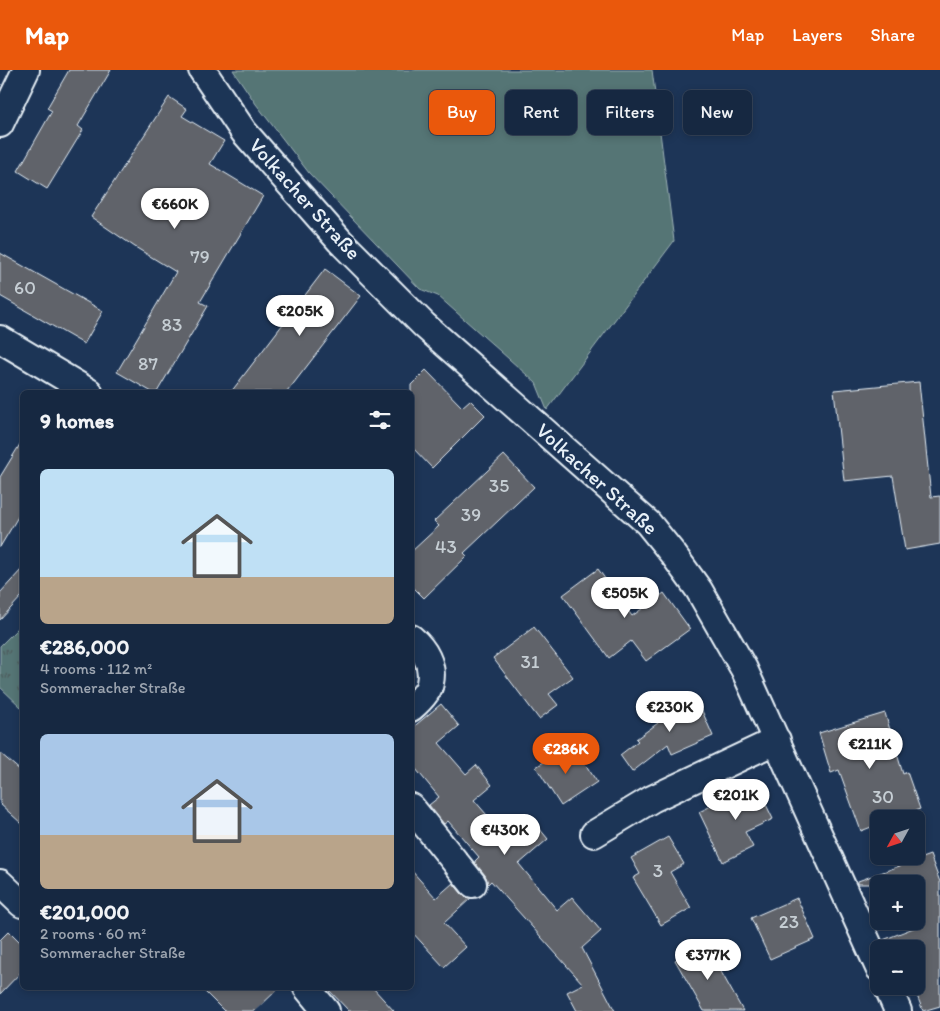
<!DOCTYPE html>
<html lang="en">
<head>
<meta charset="utf-8">
<style>
	body { margin:0; font-family:Itim,sans-serif; background:#1f3048; color:#f1f3f6; height:100vh; display:flex; flex-direction:column; font-size:19px; white-space:nowrap }
	* { box-sizing:border-box; margin:0 }
	p { font-size:16px; color:#9ea6b1 }
	.icon { flex:none; width:28px; height:28px; fill:none; stroke:currentColor; stroke-width:2; stroke-linecap:round; stroke-linejoin:round }
	.map { position:relative; flex:1; overflow:hidden }
	.panel { position:absolute; left:20px; top:320px; width:394px; height:600px; display:flex; flex-direction:column; background:#162841; border-radius:8px; box-shadow:0 2px 8px #0003,0 0 0 1px #35445a }
	.panel>* { flex:none }
	.hud { position:absolute; left:429px; top:20px; width:436px; height:45px; display:flex; gap:10px }
	.needle { width:32px; rotate:230deg }
	.buttons { position:absolute; left:870px; top:740px; display:grid; gap:10px }
	.buttons a { display:grid; place-items:center; width:55px; height:55px; border-radius:8px; background:#162841; box-shadow:0 2px 8px #0003,0 0 0 1px #35445a; font-size:25px }
	.price { position:absolute; translate:-50% -42px; padding:0 11px; border-radius:18px; background:#fff; color:#222; font-size:16px; line-height:32px; filter:drop-shadow(0 1px 2px #0008) }
	.price::after { content:''; position:absolute; left:50%; top:30px; width:15px; height:11px; margin-left:-8px; background:inherit; clip-path:polygon(0 0,100% 0,50% 100%) }
	.price.on { background:#ea580c; color:#fff }
	ul { padding:0; list-style:none }
	li { display:grid; align-content:center; gap:10px; height:265px; padding:0 20px }
	li span { display:grid; place-items:center; height:155px; border-radius:8px; color:#555 }
	li>.icon { margin-inline-start:auto }
	span .icon { width:90px; height:90px; fill:#fffc; stroke-width:1 }
	li b { font-size:21px }
	h2 { display:flex; justify-content:space-between; align-items:center; height:60px; padding:0 20px; font-size:21px }
	.pill { padding:0 18px; border-radius:8px; background:#162841; box-shadow:0 2px 8px #0003,0 0 0 1px #35445a; font-size:18px; line-height:45px }
	.pill.on { background:#ea580c; color:#fff }
	header { display:flex; align-items:center; gap:30px; box-sizing:border-box; height:70px; padding:0 25px; background:#ea580c; color:#fff }
	header strong { font-size:24px }
	nav { display:flex; gap:28px; margin-inline-start:auto; font-size:18px }
	.map>svg:first-child { display:block }
</style>
</head>
<body>
<header>
<strong>Map</strong>
<nav><a>Map</a><a>Layers</a><a>Share</a></nav>
</header>
<div class="map">
<svg width="940" height="941" viewBox="0 0 940 941">
	<defs>
		<pattern id="park-tufts" width="24" height="20" patternUnits="userSpaceOnUse" patternTransform="scale(1.25)"><rect width="24" height="20" fill="#557574"/><path d="M3 7l-1-3M5 7V3M7 7l1-3M15 17l-1-3M17 17v-4M19 17l1-3" fill="none" stroke="#4e5e5f"/></pattern>
	</defs>
	<rect width="100%" height="100%" fill="#1d3557"/>
	<filter id="ink" filterUnits="userSpaceOnUse"><feTurbulence type="fractalNoise" baseFrequency=".02" numOctaves="2"/><feDisplacementMap in="SourceGraphic" scale="10" xChannelSelector="R" yChannelSelector="G"/><feConvolveMatrix kernelMatrix="1 2 1 2 8 2 1 2 1" color-interpolation-filters="sRGB"/></filter>
	<g filter="url(#ink)">
		<path fill="#557574" stroke="#9eb3b6" d="M233,0h419l22,171 -127,169 -11,-27 -98,-87 -18,-7 -111,-116 -53,-69z"/>
		<path fill="url(#park-tufts)" stroke="#9eb3b6" d="M22,554v84l-22,-21v-41z"/>
		<path fill="#60636a" stroke="#e8f1f8" d="M69,0h42l-33,56 5,4 -36,59 -29,-18 34,-60 -5,-3z
			M169,27l18,12 -5,7 42,25 -14,23 53,32 -63,106 8,4 -51,86h-5l-35,-20 59,-100 -41,-25 -44,-30z
			M0,183l103,58 -19,33 -84,-48z
			M325,199l36,27 -74,96h-56z
			M426,300l36,37 8,-7 15,15 -53,53 -21,-22v-61z
			M919,312l12,115 9,-1v48l-35,6 -12,-74 -49,5 -10,-91z
			M22,371v69l-22,37v-70z
			M504,385l30,32 -70,66 3,3 -43,42 -13,-13v-33l28,-26 -5,-5z
			M22,499v27l-22,24v-27z
			M598,499l34,47 32,-23 26,36 -44,32 -15,-20 -22,17 -46,-63z
			M534,557l39,50 -24,17 9,11 -19,14 -46,-61z
			M696,627l17,39 -41,18 -4,-10 -36,28 -12,-17 18,-14 -2,-2 22,-16 -4,-8z
			M441,634l18,22 -20,17 27,31 10,-9 16,20 -18,15 31,36 24,-20 19,23 -29,25 38,46 15,-13 29,34 -19,17 33,63h-38l-10,-19 16,-8 -92,-103 -3,3 -3,-9 -10,-12v-2l4,-4 -31,-36 -4,3 -15,-19 10,-8 -28,-34v-34z
			M885,643l18,61 4,-2 13,37 -27,10h-14v5l-18,7 -22,-61 -8,3 -12,-40z
			M572,674l25,38 -36,24 -25,-39z
			M0,683l22,19v52l-22,-20z
			M756,714l17,35 -28,13 8,15 -30,15 -24,-50z
			M668,767l16,27 -14,8 21,36 -30,17 -28,-47 7,-4 -9,-16z
			M930,785l10,27v124l-17,5 -7,-18v-44h-29l-4,-9 33,-13v-43h-58v-3z
			M411,800l25,28 17,-15 9,11 9,4 -27,25 22,24 -22,20 -33,-36z
			M797,828l18,41 -45,20 -19,-41z
			M9,861l13,13v27l-22,23v-54z
			M705,873l38,68h-39l-29,-51z
			M201,918h78l-24,23h-31z
			M327,918h46l21,23h-45z"/>
		<g fill="none" stroke-linecap="round" stroke-linejoin="round">
			<g stroke="#e8f1f8" stroke-width="30">
				<path id="minor" d="M202,0l42,62 96,109 84,84 224,198 25,31 26,36 45,79 135,299
					M0,54l26,-54
					M0,269l89,53
					M411,568c13,11 23,27 19,45 -1,9 -12,19 -19,25
					M411,737l62,77
					M594,764l58,-35 125,-59
					M0,813l22,21
					M887,916l11,25
					M307,918l19,23"/>
			</g>
			<use href="#minor" stroke="#1d3557" stroke-width="26"/>
		</g>
	</g>
	<g text-anchor="middle" stroke-width="5" stroke-linejoin="round" paint-order="stroke">
		<g font-size="19" fill="#c6ced4">
			<text x="200" y="193">79</text>
			<text x="25" y="224">60</text>
			<text x="172" y="261">83</text>
			<text x="148" y="300">87</text>
			<text x="499" y="422">35</text>
			<text x="471" y="451">39</text>
			<text x="446" y="483">43</text>
			<text x="530" y="598">31</text>
			<text x="883" y="733">30</text>
			<text x="658" y="807">3</text>
			<text x="789" y="858">23</text>
		</g>
		<g font-size="21" fill="#e8f1f8" stroke="#1d3557">
			<text transform="translate(305 129) rotate(48)" y="7">Volkacher Straße</text>
			<text transform="translate(597 409) rotate(42)" y="7">Volkacher Straße</text>
		</g>
	</g>
</svg>
<div class="buttons">
<a><svg class="needle" viewBox="-14 -14 28 28"><path d="M0-13l5 13h-10z" fill="#e53935"/><path d="M0 13l5-13h-10z" fill="#9ea6b1"/></svg></a>
<a>+</a>
<a>−</a>
</div>
<b class="price" style="left:175px;top:160px">€660K</b>
<b class="price" style="left:300px;top:267px">€205K</b>
<b class="price" style="left:625px;top:549px">€505K</b>
<b class="price" style="left:670px;top:663px">€230K</b>
<b class="price" style="left:870px;top:700px">€211K</b>
<b class="price on" style="left:566px;top:705px">€286K</b>
<b class="price" style="left:736px;top:751px">€201K</b>
<b class="price" style="left:505px;top:786px">€430K</b>
<b class="price" style="left:708px;top:911px">€377K</b>
<div class="hud">
<a class="pill on">Buy</a>
<a class="pill">Rent</a>
<a class="pill">Filters</a>
<a class="pill">New</a>
</div>
<section class="panel">
<h2>9 homes<svg class="icon" aria-label="filters" viewBox="0 0 24 24"><path d="M4 7h16M4 17h16"/><circle cx="9" cy="7" r="2"/><circle cx="15" cy="17" r="2"/></svg></h2>
<ul>
<li><span style="background:linear-gradient(#bfe0f5 70%,#b9a48a 0)"><svg class="icon" aria-label="home" viewBox="0 0 24 24"><path d="M3 11l9-7 9 7M6 9v11h12V9"/></svg></span><div><b>€286,000</b><p>4 rooms · 112 m²</p><p>Sommeracher Straße</p></div></li>
<li><span style="background:linear-gradient(#a9c7e8 65%,#b9a48a 0)"><svg class="icon" aria-label="home" viewBox="0 0 24 24"><path d="M3 11l9-7 9 7M6 9v11h12V9"/></svg></span><div><b>€201,000</b><p>2 rooms · 60 m²</p><p>Sommeracher Straße</p></div></li>
</ul>
</section>
</div>
</body>
</html>
